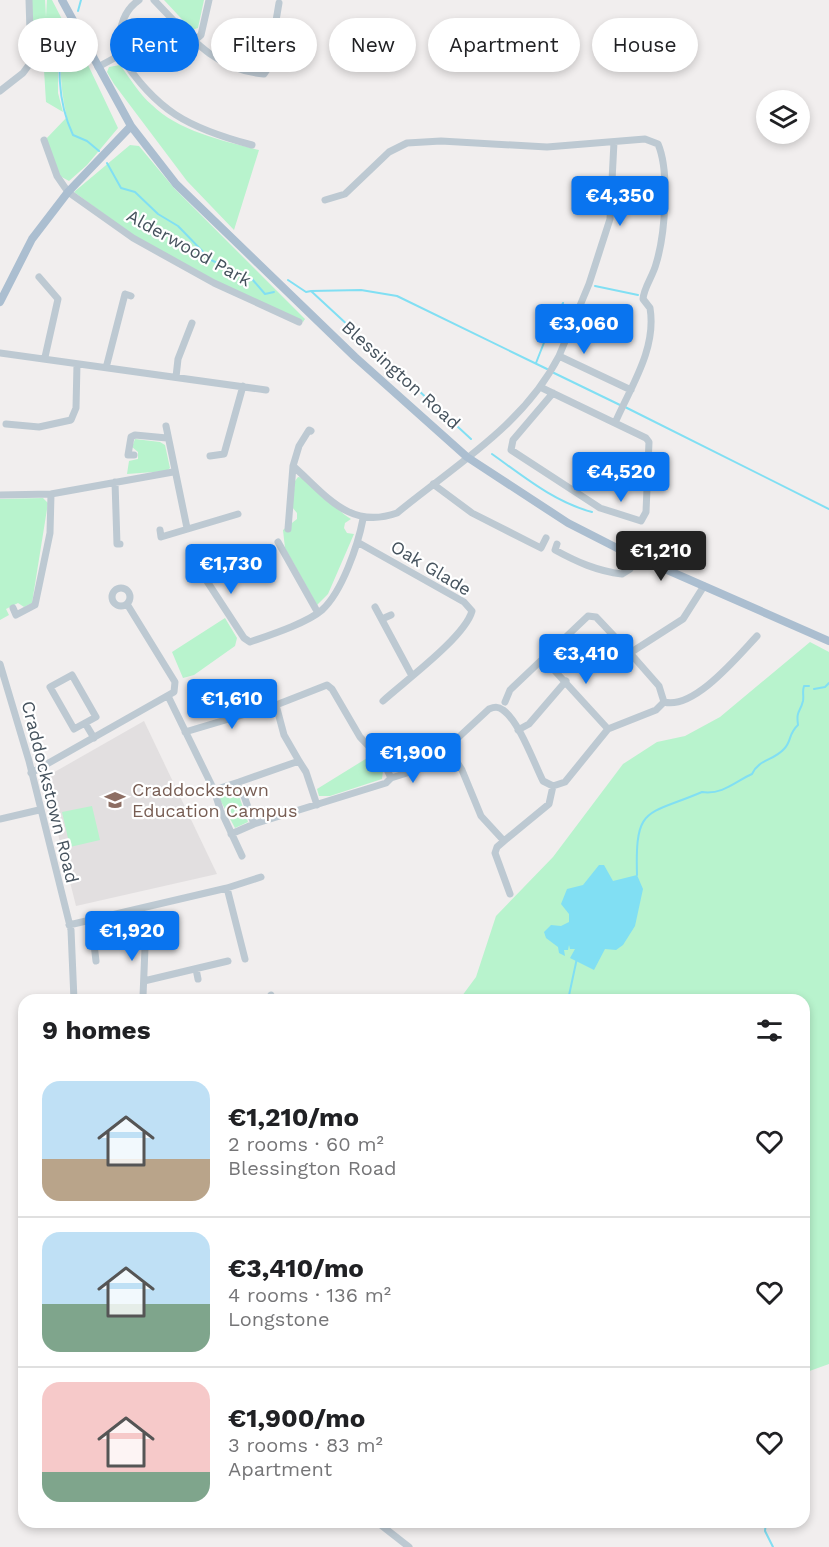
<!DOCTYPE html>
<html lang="en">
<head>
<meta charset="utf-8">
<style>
	body { margin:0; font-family:"Work Sans",sans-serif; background:#f2f2f2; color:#202124; height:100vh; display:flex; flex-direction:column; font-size:22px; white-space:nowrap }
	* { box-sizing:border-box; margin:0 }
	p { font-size:20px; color:#757577 }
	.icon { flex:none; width:33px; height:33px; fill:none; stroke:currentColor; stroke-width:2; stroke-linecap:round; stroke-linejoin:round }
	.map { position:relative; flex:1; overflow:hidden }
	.details { position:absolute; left:18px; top:994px; width:792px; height:534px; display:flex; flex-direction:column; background:#fff; border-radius:18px; box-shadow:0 3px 9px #0003 }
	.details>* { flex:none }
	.hud { position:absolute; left:18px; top:18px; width:794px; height:54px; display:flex; gap:12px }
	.buttons { position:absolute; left:756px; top:90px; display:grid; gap:12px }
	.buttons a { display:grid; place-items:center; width:54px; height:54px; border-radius:50%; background:#fff; box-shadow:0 3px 9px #0003; font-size:30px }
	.price { position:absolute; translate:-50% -51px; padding:0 14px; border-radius:6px; background:#0974ef; color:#fff; font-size:20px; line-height:39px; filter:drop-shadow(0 2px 3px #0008) }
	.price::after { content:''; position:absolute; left:50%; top:36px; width:18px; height:14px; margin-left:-9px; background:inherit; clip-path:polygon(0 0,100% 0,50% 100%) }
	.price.selected { background:#222; color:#fff }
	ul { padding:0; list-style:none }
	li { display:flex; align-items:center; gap:18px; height:150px; padding:0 24px }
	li+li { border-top:2px solid #e0e0e0 }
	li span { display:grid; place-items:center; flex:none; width:168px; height:120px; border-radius:18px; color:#555 }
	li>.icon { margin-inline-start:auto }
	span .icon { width:72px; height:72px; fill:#fffc; stroke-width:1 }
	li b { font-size:26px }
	h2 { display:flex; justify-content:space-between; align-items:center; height:72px; padding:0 24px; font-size:26px }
	.pill { padding:0 21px; border-radius:27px; background:#fff; box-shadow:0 3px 9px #0003; font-size:21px; line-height:54px }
	.pill.selected { background:#0974ef; color:#fff }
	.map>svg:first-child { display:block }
</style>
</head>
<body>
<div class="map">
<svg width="829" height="1547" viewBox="0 0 829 1547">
	<rect width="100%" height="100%" fill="#f1eeee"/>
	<path fill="#e2dfe0" d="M144,721l73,153 -141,32 -32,-128z"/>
	<path fill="#b8f3cd" d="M31,0h14l1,17 1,-17h5l13,25 -7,37v31l5,19 -17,-10 -2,-32 -8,-4z
		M164,0h40l-6,28 -6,2z
		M69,25l49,103 -31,37 -18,16 -11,-6 -13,-35 22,-23c-7,-29 -10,-64 2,-92z
		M120,65c10,13 19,29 32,40 26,26 72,36 107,45l-25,80 -47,-49 -73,-97 -7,-12 2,-5z
		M130,145l9,1 35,42 131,131 -2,3 -89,-40 -80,-46 -60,-44z
		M135,439l25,3 5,3 5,23 -3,3 -40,3 2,-13 9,-2v-7l-6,-5z
		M298,477c18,3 35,32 53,42l-6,4 -1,5 3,5 7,1 -26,60 -11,11 -32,-57 -2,-18 14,-11v-6l-5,-6 3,-26z
		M43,498l5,5 -16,100 -8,4 -6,-4 -12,6 3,6 -9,5v-121z
		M225,618l12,20 -2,8 -41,29 -11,3 -11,-26z
		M810,642l19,10v712l-25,9v-373h-345l17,-23 20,-61 57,-59 70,-93 34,-22 28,-6 35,-19z
		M372,755l11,16 -1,8 -52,17h-11l-2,-7z
		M237,790l11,32 -13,6 -18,-34z
		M92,806l8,34 -30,7 -8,-35z"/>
	<path fill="#81dff3" d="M599,865h5l9,16 24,-6 6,14 -8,37 -12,19 -7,5 -11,-1 -11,21 -24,-12 5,-9h-5l-1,-4 -1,5h-4l1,6 -6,-3 -1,-6 -12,-9 -2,-6 7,-7 10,1 8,-4v-8l-8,-10 6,-15 16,-4z"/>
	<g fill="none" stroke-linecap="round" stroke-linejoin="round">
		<path stroke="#81dff3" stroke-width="2" d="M78,11l3,-11
			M67,27c-12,34 -9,76 6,108l14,6 12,10
			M107,163l14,25 14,4 23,22 20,12 33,34 41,19 13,15 9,-2
			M288,280l18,12 5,-1 160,148
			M595,286l43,9
			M311,291l50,-1 36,6 150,73
			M547,337l16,-34
			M536,363l9,-23
			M552,372l68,33
			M625,407l204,102
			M492,454c31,22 62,48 100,58
			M814,689l11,-2 4,-4
			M637,875c-2,-70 9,-59 65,-83 21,3 34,-11 50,-18 7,-15 21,-13 32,-25 8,-8 4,-15 14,-24 -2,-15 2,-12 5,-24 1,-6 -1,-9 1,-15h5
			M568,1000l9,-42
			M766,1522l-1,9 8,16"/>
		<path stroke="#bdc9d2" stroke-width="7" d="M154,0c33,34 60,70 110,74l4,-6 11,-65
			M194,41l7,-6 8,-35
			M120,55c36,56 68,73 132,90
			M98,67l22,-12c-2,-20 1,-43 19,-55
			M0,91l23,-18 8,-11 -2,-62
			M44,140l13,36 11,16 65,46 81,45 85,39
			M614,142l-4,77 -21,65 -30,72 72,34
			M325,200l20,-6 44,-42 18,-9 34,-2 106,6 98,-8 13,5c12,28 7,91 -2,120 -3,12 -12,23 -13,35l7,9c7,41 -20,80 -35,115
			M39,277l19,22 -13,58
			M0,353l266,37
			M106,368l19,-74 6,2
			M176,377l2,-18 14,-36
			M540,387l106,51 3,4 -3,70 -5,9 -41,-13 -89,-58 2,-10 40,-47
			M6,424l33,3 32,-7 5,-12 1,-44
			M166,426l21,102
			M311,431l-2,-1 -10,16 -6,20c33,29 56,64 104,47 57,-47 127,-88 162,-157
			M134,455h-6l3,-18 4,-2 32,3
			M210,456l14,-2 19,-68
			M115,482l2,62h3
			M433,484l39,29 69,35 5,-10
			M0,495l51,-1 122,-22
			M288,529l5,-63
			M160,530l1,7 77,-23
			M278,542l40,71
			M359,543l105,59 8,9c-7,26 -67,70 -89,90
			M557,544l-2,6c22,12 42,21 67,24l8,-5 5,-13
			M197,566l47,72 6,4c20,-7 57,-19 72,-32 20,-18 36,-65 41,-91
			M704,586l-21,33 -53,34 29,33 5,16c30,8 74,-46 93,-66
			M112 597a9 9 0 1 1 18 0a9 9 0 1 1-18 0Z
			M375,607l36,67
			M13,608l3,7 19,-10 15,-72 1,-39
			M382,619l9,-4
			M543,658l65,71
			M0,664l29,97 42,169 3,70
			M72,675l24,42 -22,12 -24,-42z
			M168,696l46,94 6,19
			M505,702l5,-12 78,-74 8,1 34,36
			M276,705l8,30 15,26
			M85,723l9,15
			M518,730l11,-6 37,-43
			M185,732l91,-27 51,-20 5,4 28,48 23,24 8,17 -5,5 -132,41 -15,-42 -25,8
			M448,748l14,22 19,46 23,25 -7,6 -2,6 15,41
			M433,761l56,-52c5,-2 9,-3 14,1 16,11 31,53 40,71l10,5
			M31,773l143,-81 1,-10 -48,-78
			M391,778l35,-11
			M239,782l60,-21 7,11 11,33
			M222,813l20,43
			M0,819l39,-9
			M231,834l23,-10
			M504,841l45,-37 4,-18 12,-4 43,-53 48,-19 8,-8
			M227,888l18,71
			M136,911l9,37 -2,48 3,4
			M91,919l5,42
			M69,925l158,-37 34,-11
			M196,969l2,10
			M144,981l84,-20
			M271,995l2,5
			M377,1522l32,25"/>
		<path stroke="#abbed0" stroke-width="8" d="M62,0l69,126 45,58 179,173 112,100 101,66 49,25 212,93
			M0,302l32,-63 36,-47 63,-66"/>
	</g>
	<defs>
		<g id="school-bare" transform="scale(1.62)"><path d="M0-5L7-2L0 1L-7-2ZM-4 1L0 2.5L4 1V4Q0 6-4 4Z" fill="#8d6e63" stroke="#fff" stroke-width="2.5" paint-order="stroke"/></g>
	</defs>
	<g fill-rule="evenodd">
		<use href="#school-bare" x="115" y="800"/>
	</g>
	<g text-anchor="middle" stroke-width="4.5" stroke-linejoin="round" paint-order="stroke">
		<g font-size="18" fill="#45525d" stroke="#fff">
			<text transform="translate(189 248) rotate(29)" y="6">Alderwood Park</text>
			<text transform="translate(401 375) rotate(42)" y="6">Blessington Road</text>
			<text transform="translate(431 568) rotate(31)" y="6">Oak Glade</text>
			<text transform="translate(50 792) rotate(76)" y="6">Craddockstown Road</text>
		</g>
		<g font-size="18" fill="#785e54" stroke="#fff" text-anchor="start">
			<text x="132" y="796">Craddockstown<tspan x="132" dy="21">Education Campus</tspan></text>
		</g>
	</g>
</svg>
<div class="buttons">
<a><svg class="icon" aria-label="layers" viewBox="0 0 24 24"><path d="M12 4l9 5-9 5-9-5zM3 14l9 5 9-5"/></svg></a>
</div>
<b class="price" style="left:620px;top:227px">€4,350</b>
<b class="price" style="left:584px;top:355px">€3,060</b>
<b class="price" style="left:621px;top:503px">€4,520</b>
<b class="price selected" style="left:661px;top:582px">€1,210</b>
<b class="price" style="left:231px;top:595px">€1,730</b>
<b class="price" style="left:586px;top:685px">€3,410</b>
<b class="price" style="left:232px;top:730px">€1,610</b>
<b class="price" style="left:413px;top:784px">€1,900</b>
<b class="price" style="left:132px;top:962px">€1,920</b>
<div class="hud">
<a class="pill">Buy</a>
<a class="pill selected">Rent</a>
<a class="pill">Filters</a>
<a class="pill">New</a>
<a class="pill">Apartment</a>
<a class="pill">House</a>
</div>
<section class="details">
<h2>9 homes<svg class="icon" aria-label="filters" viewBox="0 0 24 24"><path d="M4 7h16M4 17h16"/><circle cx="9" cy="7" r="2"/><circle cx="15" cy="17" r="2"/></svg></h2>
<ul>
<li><span style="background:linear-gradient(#bfe0f5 65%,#b9a48a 0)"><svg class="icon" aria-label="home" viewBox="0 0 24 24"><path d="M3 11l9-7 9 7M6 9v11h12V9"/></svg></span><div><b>€1,210/mo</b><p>2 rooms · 60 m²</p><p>Blessington Road</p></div><svg class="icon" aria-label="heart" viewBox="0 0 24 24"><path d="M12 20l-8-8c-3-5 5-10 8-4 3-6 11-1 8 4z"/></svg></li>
<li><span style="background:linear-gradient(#bfe0f5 60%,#7fa58c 0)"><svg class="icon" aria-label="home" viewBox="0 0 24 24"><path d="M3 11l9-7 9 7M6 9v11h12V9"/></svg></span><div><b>€3,410/mo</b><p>4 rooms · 136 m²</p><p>Longstone</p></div><svg class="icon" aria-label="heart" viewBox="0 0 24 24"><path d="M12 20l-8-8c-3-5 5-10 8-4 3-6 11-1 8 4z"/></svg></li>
<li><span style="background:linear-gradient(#f6c9c9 75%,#7fa58c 0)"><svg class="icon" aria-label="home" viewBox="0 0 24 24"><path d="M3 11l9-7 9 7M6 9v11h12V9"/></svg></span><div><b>€1,900/mo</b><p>3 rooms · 83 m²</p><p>Apartment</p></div><svg class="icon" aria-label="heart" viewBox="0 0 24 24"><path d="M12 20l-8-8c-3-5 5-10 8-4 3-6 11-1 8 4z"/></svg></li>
</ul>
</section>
</div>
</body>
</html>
